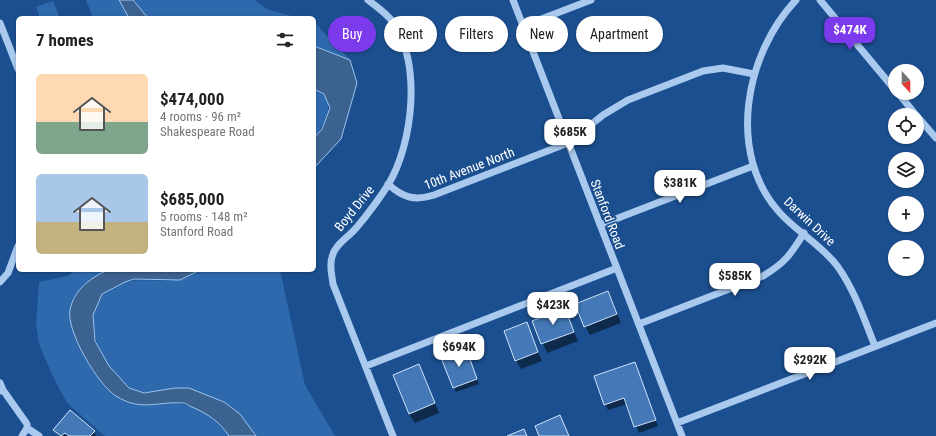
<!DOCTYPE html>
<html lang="en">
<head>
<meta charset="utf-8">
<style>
	body { margin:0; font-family:"Roboto Condensed",sans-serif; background:#f2f2f2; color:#202124; height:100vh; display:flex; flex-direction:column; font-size:15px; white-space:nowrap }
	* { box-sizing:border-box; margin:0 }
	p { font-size:13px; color:#757577 }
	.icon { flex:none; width:22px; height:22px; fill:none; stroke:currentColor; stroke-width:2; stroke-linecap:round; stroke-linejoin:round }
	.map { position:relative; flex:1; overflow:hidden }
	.side { position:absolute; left:16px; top:16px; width:300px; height:256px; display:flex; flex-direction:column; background:#fff; border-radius:6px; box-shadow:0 1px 3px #0004 }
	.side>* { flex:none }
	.banner { position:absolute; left:328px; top:16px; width:380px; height:36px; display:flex; gap:8px }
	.needle { width:26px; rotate:159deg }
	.buttons { position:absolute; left:888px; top:64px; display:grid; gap:8px }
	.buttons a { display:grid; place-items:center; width:36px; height:36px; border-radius:50%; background:#fff; box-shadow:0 1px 3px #0004; font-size:20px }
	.price { position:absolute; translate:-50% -34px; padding:0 9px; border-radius:8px; background:#fff; color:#222; font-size:13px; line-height:26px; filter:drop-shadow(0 1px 2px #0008) }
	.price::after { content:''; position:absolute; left:50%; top:24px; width:12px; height:9px; margin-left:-6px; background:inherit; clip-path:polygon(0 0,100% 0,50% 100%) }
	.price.active { background:#7c3aed; color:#fff }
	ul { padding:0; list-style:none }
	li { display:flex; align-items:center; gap:12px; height:100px; padding:0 20px }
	li span { display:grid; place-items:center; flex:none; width:112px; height:80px; border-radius:6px; color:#555 }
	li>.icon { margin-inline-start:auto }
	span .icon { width:48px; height:48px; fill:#fffc; stroke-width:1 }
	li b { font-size:17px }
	h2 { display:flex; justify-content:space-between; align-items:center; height:48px; padding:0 20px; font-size:17px }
	.tag { padding:0 14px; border-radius:18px; background:#fff; box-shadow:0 1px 3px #0004; font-size:14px; line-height:36px }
	.tag.active { background:#7c3aed; color:#fff }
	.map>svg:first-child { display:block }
</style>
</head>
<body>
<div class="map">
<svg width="936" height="436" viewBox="0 0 936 436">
	<rect width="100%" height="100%" fill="#1b4f8f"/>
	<path fill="#2e69ad" d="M86,0h33l10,18h-36z
		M133,0h122l12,9 31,9h-150z
		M53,1l7,17h-20l-4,-11z
		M314,22l1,1 35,37 -36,-14z
		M314,89c18,9 17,19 8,36 -2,5 -4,9 -8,13z
		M75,270h33l-4,2 -24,76 9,17 20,26c26,5 78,10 99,23 8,6 15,14 21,22h-124l-37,-32 -13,-23 -16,-37 -3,-21 3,-41 29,-6z
		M200,270h80l25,115 30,51h-79c-7,-8 -25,-31 -34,-35 -19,-7 -45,-8 -66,-9 -9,0 -17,1 -26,-3 -6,-3 -10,-11 -15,-16 -10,-11 -17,-25 -21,-39 -2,-13 -1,-31 9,-40 32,-28 66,0 97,-24z"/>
	<path fill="#3c6290" stroke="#9cc4f0" d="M119,0h14l15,18h-19z
		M314,46l36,14 7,23 -16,56 -27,29v-30l8,-9 8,-21 -6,-14 -10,-5z
		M108,270h92l-20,10 -46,-1 -9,3 -23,12 -9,21 2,26 14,25 20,22 15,5 31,-5h14l35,14 16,12 16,22h-27c-10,-15 -21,-22 -37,-29 -3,-1 -6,-4 -9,-4 -25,-2 -42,9 -67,-7 -18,-11 -50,-65 -46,-86 4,-20 20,-32 38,-40z"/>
	<path fill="#0007" d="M608,292l13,31 -31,12 -5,-9z
		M564,309l14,32 -31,12 -13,-32z
		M526,324l16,37 -21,8 -5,-9z
		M468,354l11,30 -23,8 -14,-34z
		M635,363l23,63 -19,7 -12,-29 -19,6 -3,-6z
		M419,365l20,48 -24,10 -6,-9z
		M55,430l39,2 2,4h-37z"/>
	<path fill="#4478b7" stroke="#cfe3fa" d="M608,291l9,23 -33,13 -9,-23z
		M565,308l9,24 -33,12 -9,-23z
		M527,322l11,30 -23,9 -11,-30z
		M466,348l11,31 -24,9 -12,-30z
		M635,362l21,58 -22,7 -10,-29 -20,7 -10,-29z
		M419,364l16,39 -26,11 -16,-39z
		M70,410l25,21 -5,5h-21l-4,-3 -4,3 -8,-6z
		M560,415l9,21h-30l-4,-10z
		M524,429l3,7h-20z"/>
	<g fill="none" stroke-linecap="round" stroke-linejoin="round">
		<path stroke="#a9c9ee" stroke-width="7" d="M368,0c8,6 18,13 25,22 29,41 20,122 -5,163 -9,14 -20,29 -31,42 -8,10 -22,17 -25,30 -3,9 0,18 1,27l60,152
			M513,0l169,436
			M796,0c-51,54 -70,154 -16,213 18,20 42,32 58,54 17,24 26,52 37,79
			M820,0l75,90
			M0,23l18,46
			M523,26l68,-26
			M898,93l18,22
			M917,116l19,22
			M388,184c15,14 27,17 46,11l134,-52 35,-28 25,-15 75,-29 20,-3 31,6
			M600,225l153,-59
			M0,282l8,-9 10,-27
			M639,324l124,-48c22,-13 28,-22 41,-43
			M366,366l251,-98
			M0,383l3,7 -3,1
			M3,390l24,34v4l-5,8
			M677,423l259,-100
			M27,428l12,8"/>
	</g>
	<g text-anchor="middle" stroke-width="3.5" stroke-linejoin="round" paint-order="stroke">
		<g font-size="13" fill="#fff" stroke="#1b4f8f">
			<text transform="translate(469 168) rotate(-21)" y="5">10th Avenue North</text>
			<text transform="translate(354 208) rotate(-51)" y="5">Boyd Drive</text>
			<text transform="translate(608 214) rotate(69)" y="5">Stanford Road</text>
			<text transform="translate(810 221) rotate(43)" y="5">Darwin Drive</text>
		</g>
	</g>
</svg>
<div class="buttons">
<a><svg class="needle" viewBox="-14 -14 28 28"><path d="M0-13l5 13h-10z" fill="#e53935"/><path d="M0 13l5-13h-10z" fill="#757577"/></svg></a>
<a><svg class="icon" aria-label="locate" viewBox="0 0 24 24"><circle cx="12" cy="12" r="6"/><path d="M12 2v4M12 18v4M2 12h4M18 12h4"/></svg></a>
<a><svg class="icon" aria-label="layers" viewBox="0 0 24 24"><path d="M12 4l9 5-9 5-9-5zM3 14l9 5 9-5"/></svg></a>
<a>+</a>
<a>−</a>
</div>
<b class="price active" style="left:850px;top:51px">$474K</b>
<b class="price" style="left:570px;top:153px">$685K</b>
<b class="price" style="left:680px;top:204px">$381K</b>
<b class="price" style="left:735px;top:297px">$585K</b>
<b class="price" style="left:553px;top:326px">$423K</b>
<b class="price" style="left:459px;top:368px">$694K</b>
<b class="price" style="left:810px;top:381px">$292K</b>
<div class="banner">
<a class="tag active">Buy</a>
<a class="tag">Rent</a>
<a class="tag">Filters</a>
<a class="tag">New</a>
<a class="tag">Apartment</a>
</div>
<section class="side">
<h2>7 homes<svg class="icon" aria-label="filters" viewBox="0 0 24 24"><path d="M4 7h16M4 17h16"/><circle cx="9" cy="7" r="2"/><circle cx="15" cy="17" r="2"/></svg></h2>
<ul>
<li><span style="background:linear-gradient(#ffd9b3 60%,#7fa58c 0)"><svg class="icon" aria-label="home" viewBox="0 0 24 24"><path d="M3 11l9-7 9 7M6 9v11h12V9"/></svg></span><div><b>$474,000</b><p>4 rooms · 96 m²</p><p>Shakespeare Road</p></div></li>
<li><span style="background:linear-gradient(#a9c7e8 60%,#c2b280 0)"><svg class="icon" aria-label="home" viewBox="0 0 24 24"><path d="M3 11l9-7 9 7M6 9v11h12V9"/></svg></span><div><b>$685,000</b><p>5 rooms · 148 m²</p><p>Stanford Road</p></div></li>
</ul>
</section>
</div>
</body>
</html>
